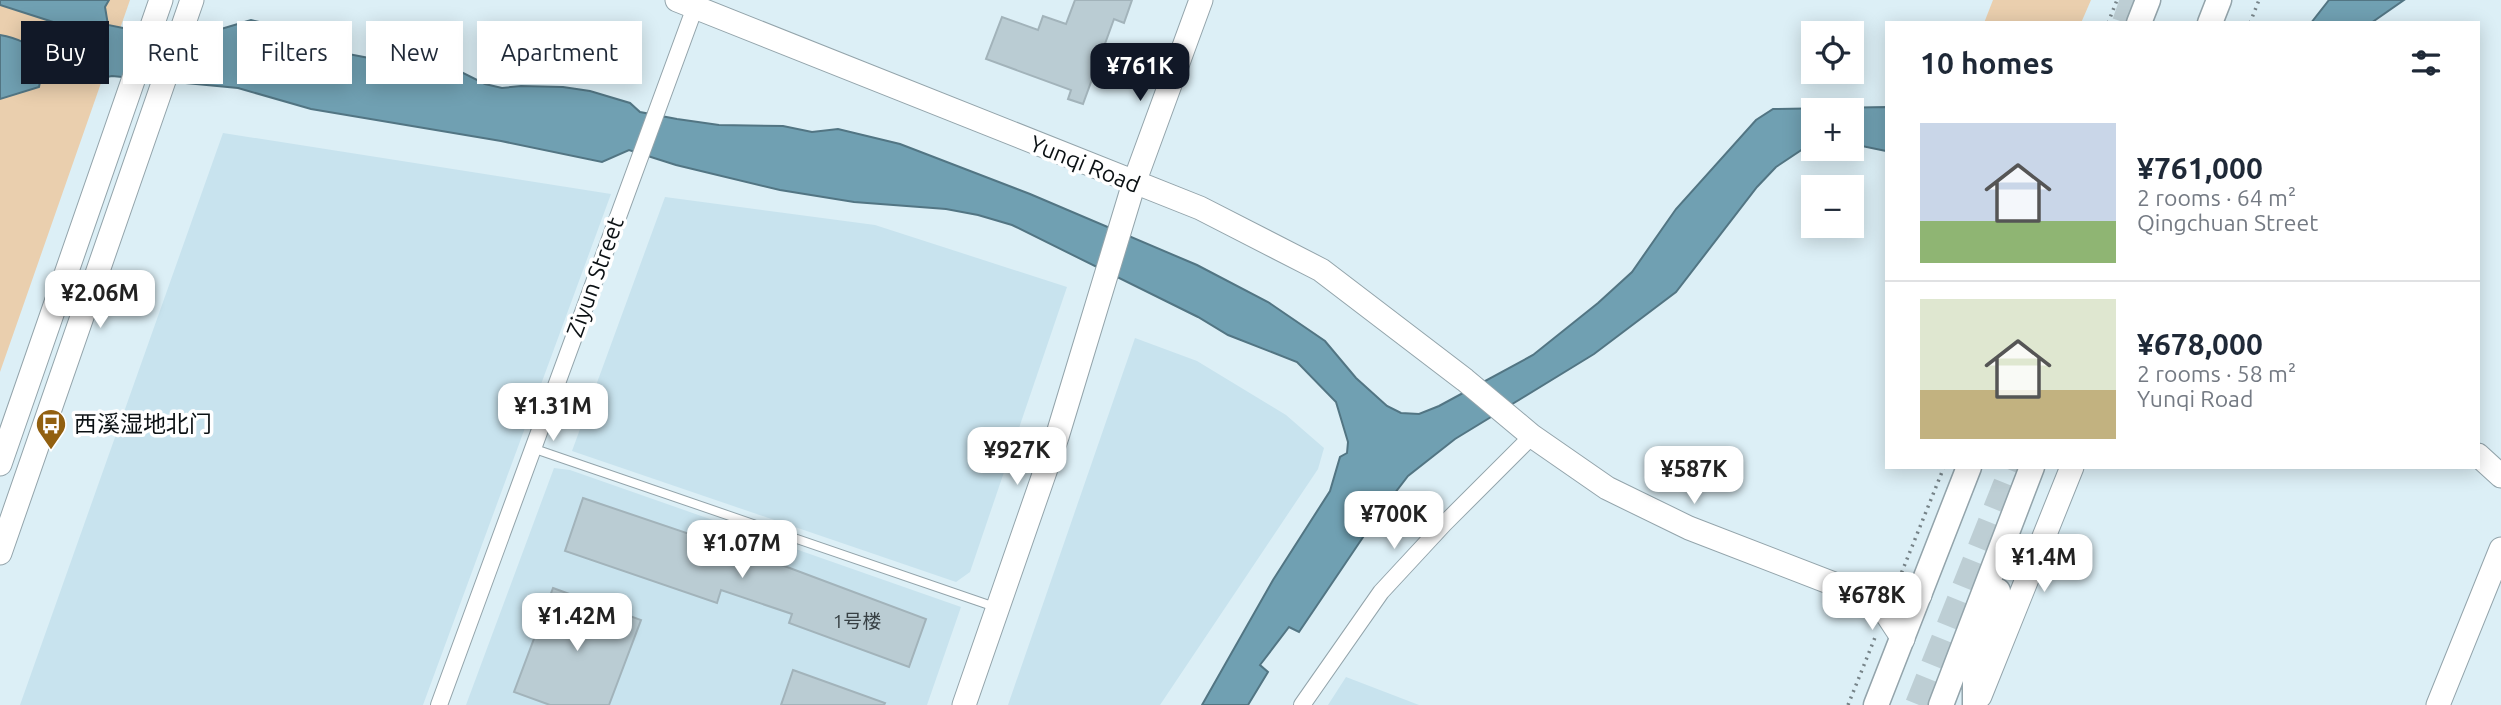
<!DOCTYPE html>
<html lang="en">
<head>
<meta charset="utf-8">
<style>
	body { margin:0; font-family:Ubuntu,"Noto Sans SC",sans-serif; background:#f6f6f7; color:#1f2937; height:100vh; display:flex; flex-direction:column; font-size:26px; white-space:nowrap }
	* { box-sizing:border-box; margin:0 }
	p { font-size:23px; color:#747a83 }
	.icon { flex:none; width:38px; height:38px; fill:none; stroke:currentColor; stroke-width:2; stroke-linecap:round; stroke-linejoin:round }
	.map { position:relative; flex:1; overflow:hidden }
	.drawer { position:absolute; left:1885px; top:21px; width:595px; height:448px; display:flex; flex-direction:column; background:#fff; border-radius:0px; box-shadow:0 4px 18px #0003 }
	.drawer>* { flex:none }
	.hud { position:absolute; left:21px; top:21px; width:665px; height:63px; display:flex; gap:14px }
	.tools { position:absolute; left:1801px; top:21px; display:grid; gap:14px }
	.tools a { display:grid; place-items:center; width:63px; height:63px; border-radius:0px; background:#fff; box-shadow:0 4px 18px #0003; font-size:35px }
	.price { position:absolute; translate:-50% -60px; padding:0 16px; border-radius:14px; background:#fff; color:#222; font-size:23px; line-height:46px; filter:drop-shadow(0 2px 4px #0008) }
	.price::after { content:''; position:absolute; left:50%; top:42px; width:21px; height:16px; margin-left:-10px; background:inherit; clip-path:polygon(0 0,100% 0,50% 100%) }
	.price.active { background:#111827; color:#fff }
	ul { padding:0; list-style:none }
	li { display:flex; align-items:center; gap:21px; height:175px; padding:0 35px }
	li+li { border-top:2px solid #e0e1e3 }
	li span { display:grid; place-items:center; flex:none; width:196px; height:140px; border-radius:0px; color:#555 }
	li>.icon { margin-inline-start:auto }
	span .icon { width:84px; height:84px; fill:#fffc; stroke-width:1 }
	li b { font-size:30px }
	h2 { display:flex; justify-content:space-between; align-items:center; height:84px; padding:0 35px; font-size:30px }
	.pill { padding:0 24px; border-radius:0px; background:#fff; box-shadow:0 4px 18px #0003; font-size:24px; line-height:63px }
	.pill.active { background:#111827; color:#fff }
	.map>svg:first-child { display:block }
</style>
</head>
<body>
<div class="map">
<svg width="2501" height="705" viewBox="0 0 2501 705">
	<rect width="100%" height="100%" fill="#dceff6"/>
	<path fill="#c8e3ee" d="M223,133l388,61 -188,511h-403z
		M665,197l210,28 192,62 -97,285 -14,10 -384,-131z
		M1135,338l62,23 89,54 38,33 -6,21 -158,236h-152z
		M554,468l16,2 391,137 -34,98h-461z
		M1346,677l73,28h-91z"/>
	<path fill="#eacfae" d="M0,0h130l-130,372z
		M1993,0h98l-10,23h-97z"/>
	<path fill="#70a0b2" stroke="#527583" stroke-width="2" d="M0,0h109l-4,7 3,18 20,4 83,3 40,-12 94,22 -2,11 47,9 2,-12 26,4v6l16,4 2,-10 21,16 28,14 17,4 19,-2 42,1 27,4 40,12 10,9 37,7 42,6 64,1 29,6 26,-3 62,15 130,50 167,71 71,37 57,39 31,37 31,28 14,7 18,1 20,-8 94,-51 65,-52 34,-31 44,-63 80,-89 17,-11 113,-2v44l-34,-7v-34h-39v36l-7,1 -30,20 -19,20 -81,105 -82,62 -139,85 -47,37 -30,39 -79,117 -10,-5 -29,38 8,7 -20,33h-46l71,-125 57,-89 10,-34 7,-4 1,-11 -12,-40 -39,-40 -69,-27 -30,-18 -186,-92 -34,-10 -32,-6 -92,-7 -74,-12 -104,-25 -47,-15 -27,12 -101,-21 -190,-32 -73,-21 -126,-12 -35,7 -6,-9v-37l-18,-15 -53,-17z
		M2329,0h75l-33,23h-60z
		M0,35c18,3 32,10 45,22l-6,30 -39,12z"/>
	<path fill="#baccd3" stroke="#a2b3ba" stroke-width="2" d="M1075,0h57l-8,23 -10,-4 -31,85 -15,-5 3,-9 -85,-31 16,-42 36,13 5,-14 23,8z
		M583,498l204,69 139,52 -17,48 -120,-44 3,-9 -71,-24 -4,13 -152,-52z
		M553,588l88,32 -32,85h-59l-36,-13z
		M793,670l92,33 -1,2h-103z"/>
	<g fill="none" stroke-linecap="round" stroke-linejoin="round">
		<path stroke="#bdced4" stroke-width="28" stroke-dasharray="28 14" stroke-linecap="butt" d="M2126,23l8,-23
			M1919,705l95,-238"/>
		<g stroke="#93a4ab" stroke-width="10">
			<path id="lane" d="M532,448l463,159"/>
		</g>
		<g stroke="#93a4ab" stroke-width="18">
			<path id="street" d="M439,705l256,-698
				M1302,705l79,-113 63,-68 88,-88"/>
		</g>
		<g stroke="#93a4ab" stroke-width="25">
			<path id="secondary" d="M677,0l523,208 121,62 144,110 67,56 75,52 82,40 189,73 42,-6
				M2478,455l23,21
				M0,464l161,-464
				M0,553l192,-553
				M1878,601l25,38
				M1980,696l92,-229
				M964,705l93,-268 77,-254 67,-183
				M2438,705l63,-156"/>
		</g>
		<g stroke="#93a4ab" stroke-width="27">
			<path id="primary" d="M2139,23l9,-23
				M2210,23l9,-23
				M1876,705l93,-238
				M1941,705l91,-238
				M1975,705v-25l23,-89"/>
		</g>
		<path stroke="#768388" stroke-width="3.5" stroke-dasharray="2 5" stroke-linecap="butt" d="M2108,23l9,-23
			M2250,23l9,-23
			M1899,579l45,-112
			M1848,705l28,-70"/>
		<use href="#lane" stroke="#fff" stroke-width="8"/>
		<use href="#street" stroke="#fff" stroke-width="16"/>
		<use href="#secondary" stroke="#fff" stroke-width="23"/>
		<use href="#primary" stroke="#fff" stroke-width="24"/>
	</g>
	<defs>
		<g id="bus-pin" transform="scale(1.575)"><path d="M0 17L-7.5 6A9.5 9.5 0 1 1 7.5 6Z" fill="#926010" stroke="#fff"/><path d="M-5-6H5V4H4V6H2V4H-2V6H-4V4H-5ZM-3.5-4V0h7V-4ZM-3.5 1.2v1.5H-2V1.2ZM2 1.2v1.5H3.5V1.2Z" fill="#fff"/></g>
	</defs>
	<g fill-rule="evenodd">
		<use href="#bus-pin" x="51" y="424"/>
	</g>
	<g text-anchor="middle" stroke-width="7" stroke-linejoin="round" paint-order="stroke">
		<g font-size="19" fill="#374044">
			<text x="857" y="628">1号楼</text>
		</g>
		<g font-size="23" fill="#0b1114" stroke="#fff">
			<text transform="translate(1085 164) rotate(22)" y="8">Yunqi Road</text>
			<text transform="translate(595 277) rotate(-70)" y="8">Ziyun Street</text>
		</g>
		<g font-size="23" fill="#0b1114" stroke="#fff" text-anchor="start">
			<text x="74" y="432">西溪湿地北门</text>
		</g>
	</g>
</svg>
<div class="tools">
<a><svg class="icon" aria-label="locate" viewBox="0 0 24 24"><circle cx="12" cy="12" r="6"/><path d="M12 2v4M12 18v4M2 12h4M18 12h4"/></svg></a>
<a>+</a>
<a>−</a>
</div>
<b class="price active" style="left:1140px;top:103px">¥761K</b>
<b class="price" style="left:100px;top:330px">¥2.06M</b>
<b class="price" style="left:553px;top:443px">¥1.31M</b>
<b class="price" style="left:1017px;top:487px">¥927K</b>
<b class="price" style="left:1694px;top:506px">¥587K</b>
<b class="price" style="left:1394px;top:551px">¥700K</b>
<b class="price" style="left:742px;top:580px">¥1.07M</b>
<b class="price" style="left:2044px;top:594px">¥1.4M</b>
<b class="price" style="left:1872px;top:632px">¥678K</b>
<b class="price" style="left:577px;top:653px">¥1.42M</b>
<div class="hud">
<a class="pill active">Buy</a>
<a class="pill">Rent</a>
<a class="pill">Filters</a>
<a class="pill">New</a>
<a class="pill">Apartment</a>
</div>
<section class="drawer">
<h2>10 homes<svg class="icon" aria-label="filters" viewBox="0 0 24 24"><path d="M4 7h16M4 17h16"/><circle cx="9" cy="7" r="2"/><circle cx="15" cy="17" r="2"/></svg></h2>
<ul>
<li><span style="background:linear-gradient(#c9d6e8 70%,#8fb573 0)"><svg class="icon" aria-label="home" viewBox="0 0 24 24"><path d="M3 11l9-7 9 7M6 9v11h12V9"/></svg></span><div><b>¥761,000</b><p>2 rooms · 64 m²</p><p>Qingchuan Street</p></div></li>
<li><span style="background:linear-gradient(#dfe7d0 65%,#c2b280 0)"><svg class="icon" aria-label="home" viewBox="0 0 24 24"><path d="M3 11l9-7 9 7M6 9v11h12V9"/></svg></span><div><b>¥678,000</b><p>2 rooms · 58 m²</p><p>Yunqi Road</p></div></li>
</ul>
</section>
</div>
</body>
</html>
